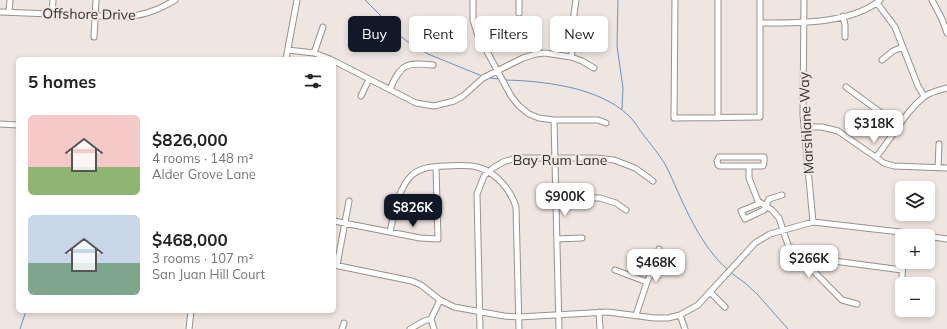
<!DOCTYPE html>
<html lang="en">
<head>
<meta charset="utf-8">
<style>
	body { margin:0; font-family:Mulish,sans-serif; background:#f6f6f6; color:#222; height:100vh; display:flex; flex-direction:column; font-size:15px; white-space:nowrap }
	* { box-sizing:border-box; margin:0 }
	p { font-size:13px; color:#767676 }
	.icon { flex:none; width:22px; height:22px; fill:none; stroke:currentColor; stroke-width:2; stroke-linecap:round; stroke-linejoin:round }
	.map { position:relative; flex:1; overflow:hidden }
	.details { position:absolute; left:16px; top:57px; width:320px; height:256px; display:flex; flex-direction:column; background:#fff; border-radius:6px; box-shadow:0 2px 6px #0003 }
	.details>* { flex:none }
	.top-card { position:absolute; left:348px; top:16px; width:380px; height:36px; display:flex; gap:8px }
	.buttons { position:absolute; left:895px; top:181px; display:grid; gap:8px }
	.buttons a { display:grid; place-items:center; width:40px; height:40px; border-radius:6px; background:#fff; box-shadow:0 2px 6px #0003; font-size:20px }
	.price { position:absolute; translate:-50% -34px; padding:0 9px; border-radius:8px; background:#fff; color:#222; font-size:13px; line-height:26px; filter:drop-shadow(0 1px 2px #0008) }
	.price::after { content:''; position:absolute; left:50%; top:24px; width:12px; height:9px; margin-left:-6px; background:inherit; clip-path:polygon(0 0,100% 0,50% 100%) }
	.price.selected { background:#111827; color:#fff }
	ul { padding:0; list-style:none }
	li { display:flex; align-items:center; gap:12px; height:100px; padding:0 12px }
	li span { display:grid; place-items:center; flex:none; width:112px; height:80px; border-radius:6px; color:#555 }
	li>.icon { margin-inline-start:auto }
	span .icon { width:48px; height:48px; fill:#fffc; stroke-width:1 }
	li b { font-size:17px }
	h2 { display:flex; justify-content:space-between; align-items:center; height:48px; padding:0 12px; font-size:17px }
	.chip { padding:0 14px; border-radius:6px; background:#fff; box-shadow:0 2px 6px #0003; font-size:14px; line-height:36px }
	.chip.selected { background:#111827; color:#fff }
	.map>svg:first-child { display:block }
</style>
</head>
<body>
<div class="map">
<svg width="947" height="329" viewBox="0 0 947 329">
	<rect width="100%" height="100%" fill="#f0e6e1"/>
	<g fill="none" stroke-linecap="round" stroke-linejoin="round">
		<path stroke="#6b92bf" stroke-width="1" d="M365,0l22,22 6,8 15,12 20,12 54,22
			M618,0l-1,46 6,42 -1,21
			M489,78l10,1
			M505,80c39,1 93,7 123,35 7,6 11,15 17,22 8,10 18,22 24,35 15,33 31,74 59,98
			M730,272l15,11 12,11 31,35
			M20,329l6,-18"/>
		<g stroke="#9a918c" stroke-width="7">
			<path id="minor" d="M473,0v20l4,13 34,63 8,10 10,8 10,4 15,2h44l8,3
				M675,0l-1,118 86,-1v-117
				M804,0l-1,115 10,107
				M932,0l10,19 5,14
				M877,3l18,24 23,59 6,10
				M0,12l128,5c19,-3 30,-7 47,-17
				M9,12l1,-12
				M519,13v-13
				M52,14l1,-14
				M843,16l2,9v12
				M760,23c36,0 92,1 120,-23
				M94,37l2,-37
				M288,50l26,3 16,6
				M314,53l9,-26
				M571,57l3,-15v-28l2,-14
				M286,59l11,-59
				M882,60l11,-9 10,-4
				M334,61l82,42 18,3 20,-5 9,-5 20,-18 40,-20 13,-4 9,-1 26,4 11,4 12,7
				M846,87l53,39
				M390,89c11,-25 16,-27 43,-24
				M361,96l8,-17
				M718,118v-118
				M554,120l5,209
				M0,124l18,1
				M804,127h18l16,4 46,32 10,3 53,2
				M719,157h45v6l-1,3h-43l-2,-1 -1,-4z
				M876,157c16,-19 29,-45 48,-60 6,-5 15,-7 23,-9
				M749,166v12l9,23 14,9 7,8 9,27 54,55 15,4
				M938,168l1,-24
				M556,198h44l16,5 10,7
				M761,203l-20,8 4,8 19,-9 5,-11 13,-4
				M334,221l86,17 18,1 -2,-72
				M390,232c4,-18 8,-44 22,-57 9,-8 20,-8 31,-9 11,0 24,-2 34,1 18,4 34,23 39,40l3,122
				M557,239l25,-1
				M903,262l-1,15 1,7
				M334,265l78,16 9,4 19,15 14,7 50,9 15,1 89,-5 46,6h14l12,-3 18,-10 57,-62 15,-9 43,-12 87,10 47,7
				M337,265l12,-64
				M615,270l32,12
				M813,271l11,-8 10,-2 68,9
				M711,293l14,14
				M599,312l1,17
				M636,315l11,-33 11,-23 1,-10
				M680,315l5,14
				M189,329l2,-18
				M342,329l2,-6
				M410,329l14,-8 7,-2
				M434,329l-3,-10 9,-19
				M480,329l-3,-135 7,-18 9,-8 10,-6 13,-4h80l18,2 21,8 18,13"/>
		</g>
		<use href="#minor" stroke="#fff" stroke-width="5"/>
	</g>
	<g text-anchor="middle" stroke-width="4" stroke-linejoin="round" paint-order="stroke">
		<g font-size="14" fill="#332f2d" stroke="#f0e6e1">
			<text transform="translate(89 14) rotate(1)" y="5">Offshore Drive</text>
			<text transform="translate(806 123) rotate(-93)" y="5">Marshlane Way</text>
			<text x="560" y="165">Bay Rum Lane</text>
		</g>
	</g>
</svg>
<div class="buttons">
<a><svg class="icon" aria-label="layers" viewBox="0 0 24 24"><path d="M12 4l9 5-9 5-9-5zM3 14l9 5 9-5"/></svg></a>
<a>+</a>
<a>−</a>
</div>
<b class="price" style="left:874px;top:144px">$318K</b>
<b class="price" style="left:565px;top:217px">$900K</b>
<b class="price selected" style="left:413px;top:228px">$826K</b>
<b class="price" style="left:809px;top:279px">$266K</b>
<b class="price" style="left:656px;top:283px">$468K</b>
<div class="top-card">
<a class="chip selected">Buy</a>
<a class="chip">Rent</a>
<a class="chip">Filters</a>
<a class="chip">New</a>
</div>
<section class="details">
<h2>5 homes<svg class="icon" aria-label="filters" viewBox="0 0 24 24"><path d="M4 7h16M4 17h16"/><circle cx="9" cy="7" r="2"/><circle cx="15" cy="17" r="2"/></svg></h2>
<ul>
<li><span style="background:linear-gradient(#f6c9c9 65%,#8fb573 0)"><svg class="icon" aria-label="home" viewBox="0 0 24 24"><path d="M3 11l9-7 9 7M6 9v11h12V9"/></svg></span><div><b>$826,000</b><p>4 rooms · 148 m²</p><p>Alder Grove Lane</p></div></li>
<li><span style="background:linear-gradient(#c9d6e8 60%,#7fa58c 0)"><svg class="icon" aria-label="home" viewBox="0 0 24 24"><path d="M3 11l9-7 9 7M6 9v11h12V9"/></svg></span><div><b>$468,000</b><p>3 rooms · 107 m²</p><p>San Juan Hill Court</p></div></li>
</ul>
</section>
</div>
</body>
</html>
